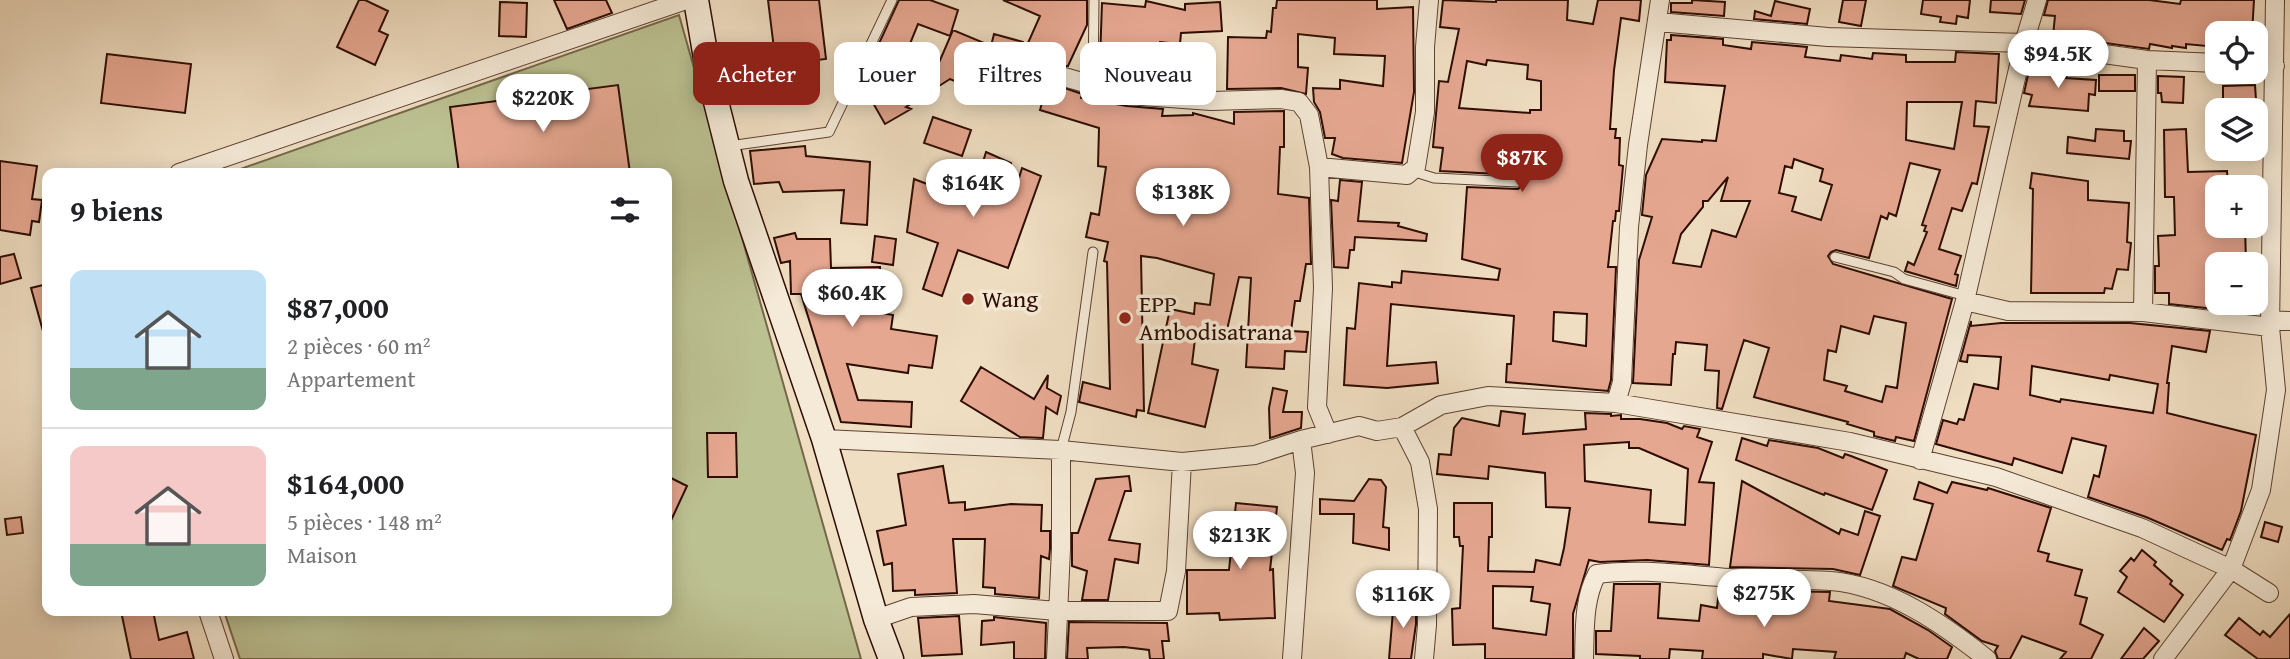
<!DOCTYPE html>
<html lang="fr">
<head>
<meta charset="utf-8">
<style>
	body { margin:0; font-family:"Gentium Book Plus",serif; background:#f6f6f6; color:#202124; height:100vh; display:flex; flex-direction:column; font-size:26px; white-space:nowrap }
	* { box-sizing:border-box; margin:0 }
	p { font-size:23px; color:#757577 }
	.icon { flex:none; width:38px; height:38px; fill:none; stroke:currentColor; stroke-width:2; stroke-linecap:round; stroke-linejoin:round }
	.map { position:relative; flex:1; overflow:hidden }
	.details { position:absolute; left:42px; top:168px; width:630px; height:448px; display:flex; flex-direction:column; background:#fff; border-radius:14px; box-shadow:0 4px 18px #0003 }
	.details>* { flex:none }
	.guide { position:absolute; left:693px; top:42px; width:665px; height:63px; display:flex; gap:14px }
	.tools { position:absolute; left:2205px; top:21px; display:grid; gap:14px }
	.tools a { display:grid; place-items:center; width:63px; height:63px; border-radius:14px; background:#fff; box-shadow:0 4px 18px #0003; font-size:35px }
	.price { position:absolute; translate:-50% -60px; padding:0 16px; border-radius:24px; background:#fff; color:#222; font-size:23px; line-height:46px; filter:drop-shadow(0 2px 4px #0008) }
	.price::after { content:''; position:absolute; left:50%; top:42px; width:21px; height:16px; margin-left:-10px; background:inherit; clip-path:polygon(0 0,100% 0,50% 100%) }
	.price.current { background:#8f2418; color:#fff }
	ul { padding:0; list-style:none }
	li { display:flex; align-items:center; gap:21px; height:175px; padding:0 28px }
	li+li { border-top:2px solid #e0e0e0 }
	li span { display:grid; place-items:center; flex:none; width:196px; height:140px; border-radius:14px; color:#555 }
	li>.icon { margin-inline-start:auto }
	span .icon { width:84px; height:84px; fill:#fffc; stroke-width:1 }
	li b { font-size:30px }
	h2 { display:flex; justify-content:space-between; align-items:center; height:84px; padding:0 28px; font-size:30px }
	.chip { padding:0 24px; border-radius:14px; background:#fff; box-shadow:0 4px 18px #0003; font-size:24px; line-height:63px }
	.chip.current { background:#8f2418; color:#fff }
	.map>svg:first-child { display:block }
</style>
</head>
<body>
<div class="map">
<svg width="2290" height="659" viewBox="0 0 2290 659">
	<rect width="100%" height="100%" fill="#f0dec2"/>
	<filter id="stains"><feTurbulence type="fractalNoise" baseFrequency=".00286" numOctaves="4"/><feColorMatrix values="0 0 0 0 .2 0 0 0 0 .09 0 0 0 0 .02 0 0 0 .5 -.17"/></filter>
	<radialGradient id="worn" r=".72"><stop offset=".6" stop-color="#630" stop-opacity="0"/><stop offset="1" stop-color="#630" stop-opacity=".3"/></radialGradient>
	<path fill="#bcc192" stroke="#75674a" stroke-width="2" d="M679,15l182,644h-621l-16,-48h443v-438h-438z"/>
	<path fill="#e6a791" stroke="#2e0d02" stroke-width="2" fill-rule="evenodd" d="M359,0h6l23,11 -9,20 9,4 -13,30 -38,-18z
		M554,0h52l6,13 -45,16z
		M768,0h51l7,59 -50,6z
		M899,0h31l28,10 -8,26 -32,-12 -24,59 29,-18 9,14 21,-49 38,16 3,-12 29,8 -5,48 -56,-6 -12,-5 -44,28 5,2 -26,15 -20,-35 29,-15 -24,-11z
		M1003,0h84v25l-19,41h-7l-8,9 3,10 26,9 -1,4 46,8 36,3 -1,7 31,-1v-2l41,11v-12l50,-1v36h-4l-2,47 31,4 2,66h-5l-6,37h-5l-4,30 17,1 -2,20 -21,-1 -1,18 -38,-2 5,-89 -12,-1 -12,53 -22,-3 -1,5 -8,-1 -4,33 26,6 -13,57 -57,-14 22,-104 24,5 1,-11 15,2 4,-31 -57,-16 -16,-2 3,155 -7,-1 -1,7 -57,-15 4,-20 27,7 -3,-127 -3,-1 4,-19 -22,-5 5,-24 8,2 7,-48 -8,-1 1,-38 -59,-18 13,-45 -29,-13 16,-36z
		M1277,0h100v9l36,-2 1,85 -12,71 -59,-5 -11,-4 3,-16h-10l-5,-26 -6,-10 -1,-14 27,1v-9l43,6 2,-30 -51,-2 1,-16 -37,-4v33l10,1 -2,26 -25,-6 -54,1 1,-52 38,1 1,-7 4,1 2,-24h3z
		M1443,0l53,2v-2h72l-1,20 26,4 5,-24h43l-2,21 -18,-3 -7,52 -4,59h6l-1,9h5l-1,27 4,1 -4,45h-3l-1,10h-2l-5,46h8l-5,113 -3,11 -102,-9 1,-18h4l3,-48 -123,-12 -4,62 49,-4 2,21 -51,5 -43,-3 3,-57 8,1 4,-46 33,4v-5l9,1 1,-12 96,9 2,-11 -38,-10 5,-72 51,2 7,-6 -1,-5 -6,-3 -78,-4 3,-23 -10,-1 6,-66 9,1 11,-53 -19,-2zM1487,60l41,5 -1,14 14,2v29h-11v3l-71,-5 8,-47 19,4zM1554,312l33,2 -1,32 -33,-5z
		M1692,0l33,2 -1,14 -53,-4v-9h21z
		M1843,0h23l-5,26 -22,-4z
		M1923,0h47l-2,18 -11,-2 -1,8 -16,-2 1,-5 -20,-3z
		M1991,0h34l-4,14 -31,-2z
		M2048,0h101l31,4 1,-4h73l-2,33h-35v14l-31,-3v4l-14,-2v2l-22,-4 -1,5 -96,-13 2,-20 -11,-1z
		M1146,1l39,9v-6l35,-2 2,29 -41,2 -1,11 -20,-2 -3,39 -28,-3 1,-15 -30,-3 2,-57 43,4z
		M1775,1l35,8 -3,15 -53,-5 1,-8 16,5z
		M500,2l27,1 -1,34 -27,-1z
		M1671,35l52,4v6l28,4 1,-7 55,5 -2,10 35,4 1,-6 31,4 1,-6 33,2v7h49l1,-10 43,2 -3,49 -20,-2 -2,25 15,1 -12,57 -5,-1 -10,28 -10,-3 -13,41 22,7 -6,18 3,1 -2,11 -51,-15 3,-9 6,3 13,-33 -3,-1 2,-5 -4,-1 18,-55 -30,-7 -14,53 -7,-3 -2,6 -6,-3 -12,42 -33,-8 -5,2 -3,4 5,8 119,35 -38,142 -18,-4 -1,4 -21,-5v-4l-27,-8 1,-2 -94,-25 15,-49 -25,-8 -22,69 -5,-1 2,-37 -14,-1 2,-25 -31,-3 -1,12h-2l-2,31 -38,-2 6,-123 13,-43 -10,-2 4,-40 16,-36 40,3v-2l14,1 9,-55 -60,-4 2,-42h4zM1907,102h55l-8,47 -48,-9zM1794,159l29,10 -3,12 12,4 -11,35 -29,-9 4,-14 -17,-4 6,-27 7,2zM1728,177l-7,24h29l-14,36 -24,-7 -11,37 -28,-4 8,-29 22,-27v-6h5zM1874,316l32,7 -9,65 -11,-2 -4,16 -37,-11 2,-5 -23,-6 4,-30 8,2 5,-26 28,8z
		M107,54l84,10 -6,49 -84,-10z
		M2030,66l37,9 -1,3 30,2 -1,15 -6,-1 -1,17 -59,-5 3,-11 -8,-2z
		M2099,75h36v16h-36z
		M2158,76l26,1 -1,26 -21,-1 -1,-9h-3z
		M618,85l12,88h-171l-9,-66z
		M2255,85l1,15h-9v5l-24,-1v-18z
		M933,117l38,13 -9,26 -38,-13z
		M2096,129l28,2v10h7l-2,18 -62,-6 1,-16 27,4z
		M2186,129l2,43 39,-1 1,16h-11v39h28l1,37 -29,1v39h35v10l-83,-9v-11h-14v-27h4l-1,-30 17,-1 -1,-38h-9l-1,-67z
		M805,146l1,10 64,6 -3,63 -26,-2 3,-33 -61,2 -4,-10 -25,2 -4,-33z
		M986,152l25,11 -2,16 9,2 4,-13 19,8 -33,92 -50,-18 -16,46 -19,-7 15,-46 -31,-11 7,-53 57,22z
		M0,161l37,5 -5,33 10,1 -3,22 -7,-1 -2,14 -30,-5z
		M2032,173l56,8v19l41,3 -2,39 4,1 -3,27 -11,-1 -5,20 -7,-1 -1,5h-73l2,-104 -3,-1z
		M1340,180l22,2 -4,39 41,2 -1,3 29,8 -1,7 -71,-4 -1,13h-4l-2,18 -14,-1 -3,-67 7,1z
		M795,233l2,6h33l1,29 49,-1 2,46 11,2 -2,14 46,7 -5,32 -23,-3 -1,8 -61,-9 11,36 54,2 -1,25 -70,-5 -40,-128h-10l-1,-33 -9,2 -7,-25z
		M875,236l21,3 -3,26 -21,-3z
		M14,254l7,24 -21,6v-27z
		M47,284v46l-4,1 -12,-43z
		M1971,321v5l30,-3h129l80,8 -4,21 -34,-6 -5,37h2l-2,30 89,22 -15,76 -11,29 -3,-1 -5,11 -76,-33 -58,-20 6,-22 5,2 7,-31 -34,-8 -10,35 -48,-15 -2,7 -76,-21 7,-24 14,4 2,-5 5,1 10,-36 24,5 3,-32 -33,-2 -1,7 -7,-1zM2032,366l77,14 1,-5 48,9 -5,29 -92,-14 -1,3 -30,-7z
		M981,367l53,32 14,-24 -1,13 14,8 -4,18 -11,-7 -3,31 -23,-1 -59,-36z
		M1273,388l14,3 -4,21h19l-1,16 -31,10 -1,-30z
		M1501,411l24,3 -2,20 63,-5 -1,-16 26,1v2l10,-1v4h19l27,4 15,6 2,-3 16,3 -3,8 15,5 -13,40 15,1 -5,82 -62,-5 -47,2 -11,-2 -16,54v45h-88v-15l-32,1 -1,-36 8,-1 3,-62h-3l-1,-9h-5v-34h38v34h-3l-1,34 46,1 2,-12 24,5 4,-17 6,-40 -24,-1 -1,-34 -56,-7 -1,13 -51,-5 2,-20 12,1 3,-27 8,-10 37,8zM1629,442v6h10l49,21 -3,56 -36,-3 2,-32 -66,-9 -1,-36zM1493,586l40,1 -2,14 19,3 -4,31 -53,-7z
		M707,433h29l1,44h-29z
		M1742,438l25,8 2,-6 49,8 25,10 2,-4 6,2 36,14 -15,40 -47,-17 -1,2 -88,-35z
		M943,466l6,37 16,-1v8l46,-6 31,1 -1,26h9v18l-1,10 -8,-3 -2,42 -44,-4v-6l-12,-1 2,-48h-32l4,54 -42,2v-5l-22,1 -1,-28 -8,2 -7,-34 29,-6 -8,-51z
		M667,476l20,10 -20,43z
		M1129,476l2,15h-6l-16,49 31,4 -2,19 -23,-4 -7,41h-26l5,-29 -15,-5v-33h6l18,-54z
		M1369,479l12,1 5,7 -3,40 6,1v22l-36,-7 1,-29h-34v-15l34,2z
		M1742,481l97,53 2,-5 17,6 7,-24 15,5 -20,59 -27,-6 -103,-2z
		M1919,482l28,11 5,-11 35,8 1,-2 63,20 -13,43 11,3 -2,7 35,9 -7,25 12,3 -7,26 23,11 -12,24h-31l6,-7 -44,-16 -12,23h-12l-3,-8 3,-5 -16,-5 -37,-27 1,-6 -53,-22 9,-29 14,3 17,-56 -19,-5z
		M1236,503l41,4 -7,63 3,-1 2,49 -55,2 -1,-7 -32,1v-44h42z
		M21,517l2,16 -16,2 -2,-16z
		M2265,522l17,5 -4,15 -17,-5z
		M2142,550l14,12 -2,3 18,16 -2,3 13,11 -19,27 -46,-30 9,-15 -7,-6 11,-13 3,3z
		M1614,584h46l-2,34 41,3 2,-16 16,3 2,-19 17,1 -1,9 40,5 2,-13 53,1 -1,9 61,8 38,21 24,17 -5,12h-28l-13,-6 -2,6h-70l2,-7 -43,-3 -1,10 -29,-5v5h-61l1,-8 -33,-2 -1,10h-29v-3l-44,-2v-23h15z
		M1394,599l20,1 -1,14h3v10l-5,35h-22z
		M121,611h32l6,29 28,-8 7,27h-63z
		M2290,614v45h-32l-33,-24 14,-17 21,17 3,-4 7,6z
		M959,616l3,38 -40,2 -4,-38z
		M994,617l52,6 -1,36h-31v-17l-33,3 1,-24 12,-1z
		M1069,622l98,1 2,18h-7l2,18h-14l-1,-9 -25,-3 -37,1 1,11h-21z
		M2144,628l15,13 -16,18h-22z"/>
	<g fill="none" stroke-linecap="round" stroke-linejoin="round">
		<g stroke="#5e4132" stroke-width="11">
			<path id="service" d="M1093,85l1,-85
				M729,146l100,-14 63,-132
				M1412,171l22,7 84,4
				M1835,257l59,15 10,7 62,17
				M1061,450l10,-38 22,-160"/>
		</g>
		<g stroke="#5e4132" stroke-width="20">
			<path id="minor" d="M2037,0l-13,43 -59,258 43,10 135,1 127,15
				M1658,22l170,15 196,6 123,17 70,3
				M2256,65l19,1
				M1064,77l64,18 83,6 70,-2 18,3 10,13 10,52 4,121 -6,119 11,27
				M1319,167l88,8 9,-8 9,-55v-65l4,-47
				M179,173l507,-173
				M2143,312l4,-252
				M2270,320l20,1
				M1616,403l6,-21 7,-155 9,-82 22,-145
				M1402,427l18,35 8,47 -1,116 -3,34
				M824,439l237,11 121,12 73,-7 46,-15 58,-14 18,5 25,-4 39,-22 47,-9 128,7 234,39 146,35 146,51 89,41 38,24
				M1920,460l45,-159
				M208,611l16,48
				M876,619l35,-12 63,-3 83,7h111l8,-40 6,-109
				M1056,659l5,-110v-99
				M1292,659l13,-186 -4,-33
				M1584,659c1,-28 -1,-59 13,-85 44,-6 88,1 133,4 34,2 68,1 101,3 58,5 112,43 156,78
				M2163,659l68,-90 30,-79 15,-100 -6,-63 5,-327"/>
		</g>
		<g stroke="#2e0d02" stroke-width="27">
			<path id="secondary" d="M696,0l12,70 28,111 88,258 52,180 15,40"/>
		</g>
		<use href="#service" stroke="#f5ead7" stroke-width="9"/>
		<use href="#minor" stroke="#f5ead7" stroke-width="18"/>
		<use href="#secondary" stroke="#f5ead7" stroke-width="24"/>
	</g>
	<g fill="#8f2418" stroke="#f5ead7" stroke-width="2.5">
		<circle cx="968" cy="299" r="7"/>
		<circle cx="1125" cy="318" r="7"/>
	</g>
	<g text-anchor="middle" stroke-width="7" stroke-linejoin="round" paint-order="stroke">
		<g font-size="24" fill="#2e0d02" stroke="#f5ead7" text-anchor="start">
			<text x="982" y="307">Wang</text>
			<text x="1139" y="312">EPP<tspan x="1139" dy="28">Ambodisatrana</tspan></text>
		</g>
	</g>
	<rect width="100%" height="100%" filter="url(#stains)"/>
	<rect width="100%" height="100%" fill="url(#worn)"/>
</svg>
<div class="tools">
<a><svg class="icon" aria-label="locate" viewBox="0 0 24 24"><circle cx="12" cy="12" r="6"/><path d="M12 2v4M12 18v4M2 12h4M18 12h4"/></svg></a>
<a><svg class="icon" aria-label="layers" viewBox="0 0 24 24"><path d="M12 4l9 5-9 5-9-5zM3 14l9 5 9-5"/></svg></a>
<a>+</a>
<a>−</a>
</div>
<b class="price" style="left:2058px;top:90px">$94.5K</b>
<b class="price" style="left:543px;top:134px">$220K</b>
<b class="price current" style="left:1522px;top:194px">$87K</b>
<b class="price" style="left:973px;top:219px">$164K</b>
<b class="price" style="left:1183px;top:228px">$138K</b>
<b class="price" style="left:852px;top:329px">$60.4K</b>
<b class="price" style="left:1240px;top:571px">$213K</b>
<b class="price" style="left:1764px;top:629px">$275K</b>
<b class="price" style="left:1403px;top:630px">$116K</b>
<div class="guide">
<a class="chip current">Acheter</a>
<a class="chip">Louer</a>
<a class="chip">Filtres</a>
<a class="chip">Nouveau</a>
</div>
<section class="details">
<h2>9 biens<svg class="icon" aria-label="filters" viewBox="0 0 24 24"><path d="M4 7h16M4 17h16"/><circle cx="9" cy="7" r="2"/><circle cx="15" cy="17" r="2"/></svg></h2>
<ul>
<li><span style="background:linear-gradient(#bfe0f5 70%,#7fa58c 0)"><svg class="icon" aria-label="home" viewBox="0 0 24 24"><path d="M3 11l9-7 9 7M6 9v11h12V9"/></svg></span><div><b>$87,000</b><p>2 pièces · 60 m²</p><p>Appartement</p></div></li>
<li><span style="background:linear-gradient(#f6c9c9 70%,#7fa58c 0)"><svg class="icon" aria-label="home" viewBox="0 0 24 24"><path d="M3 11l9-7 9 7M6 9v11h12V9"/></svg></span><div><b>$164,000</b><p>5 pièces · 148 m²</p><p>Maison</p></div></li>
</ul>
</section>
</div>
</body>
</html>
